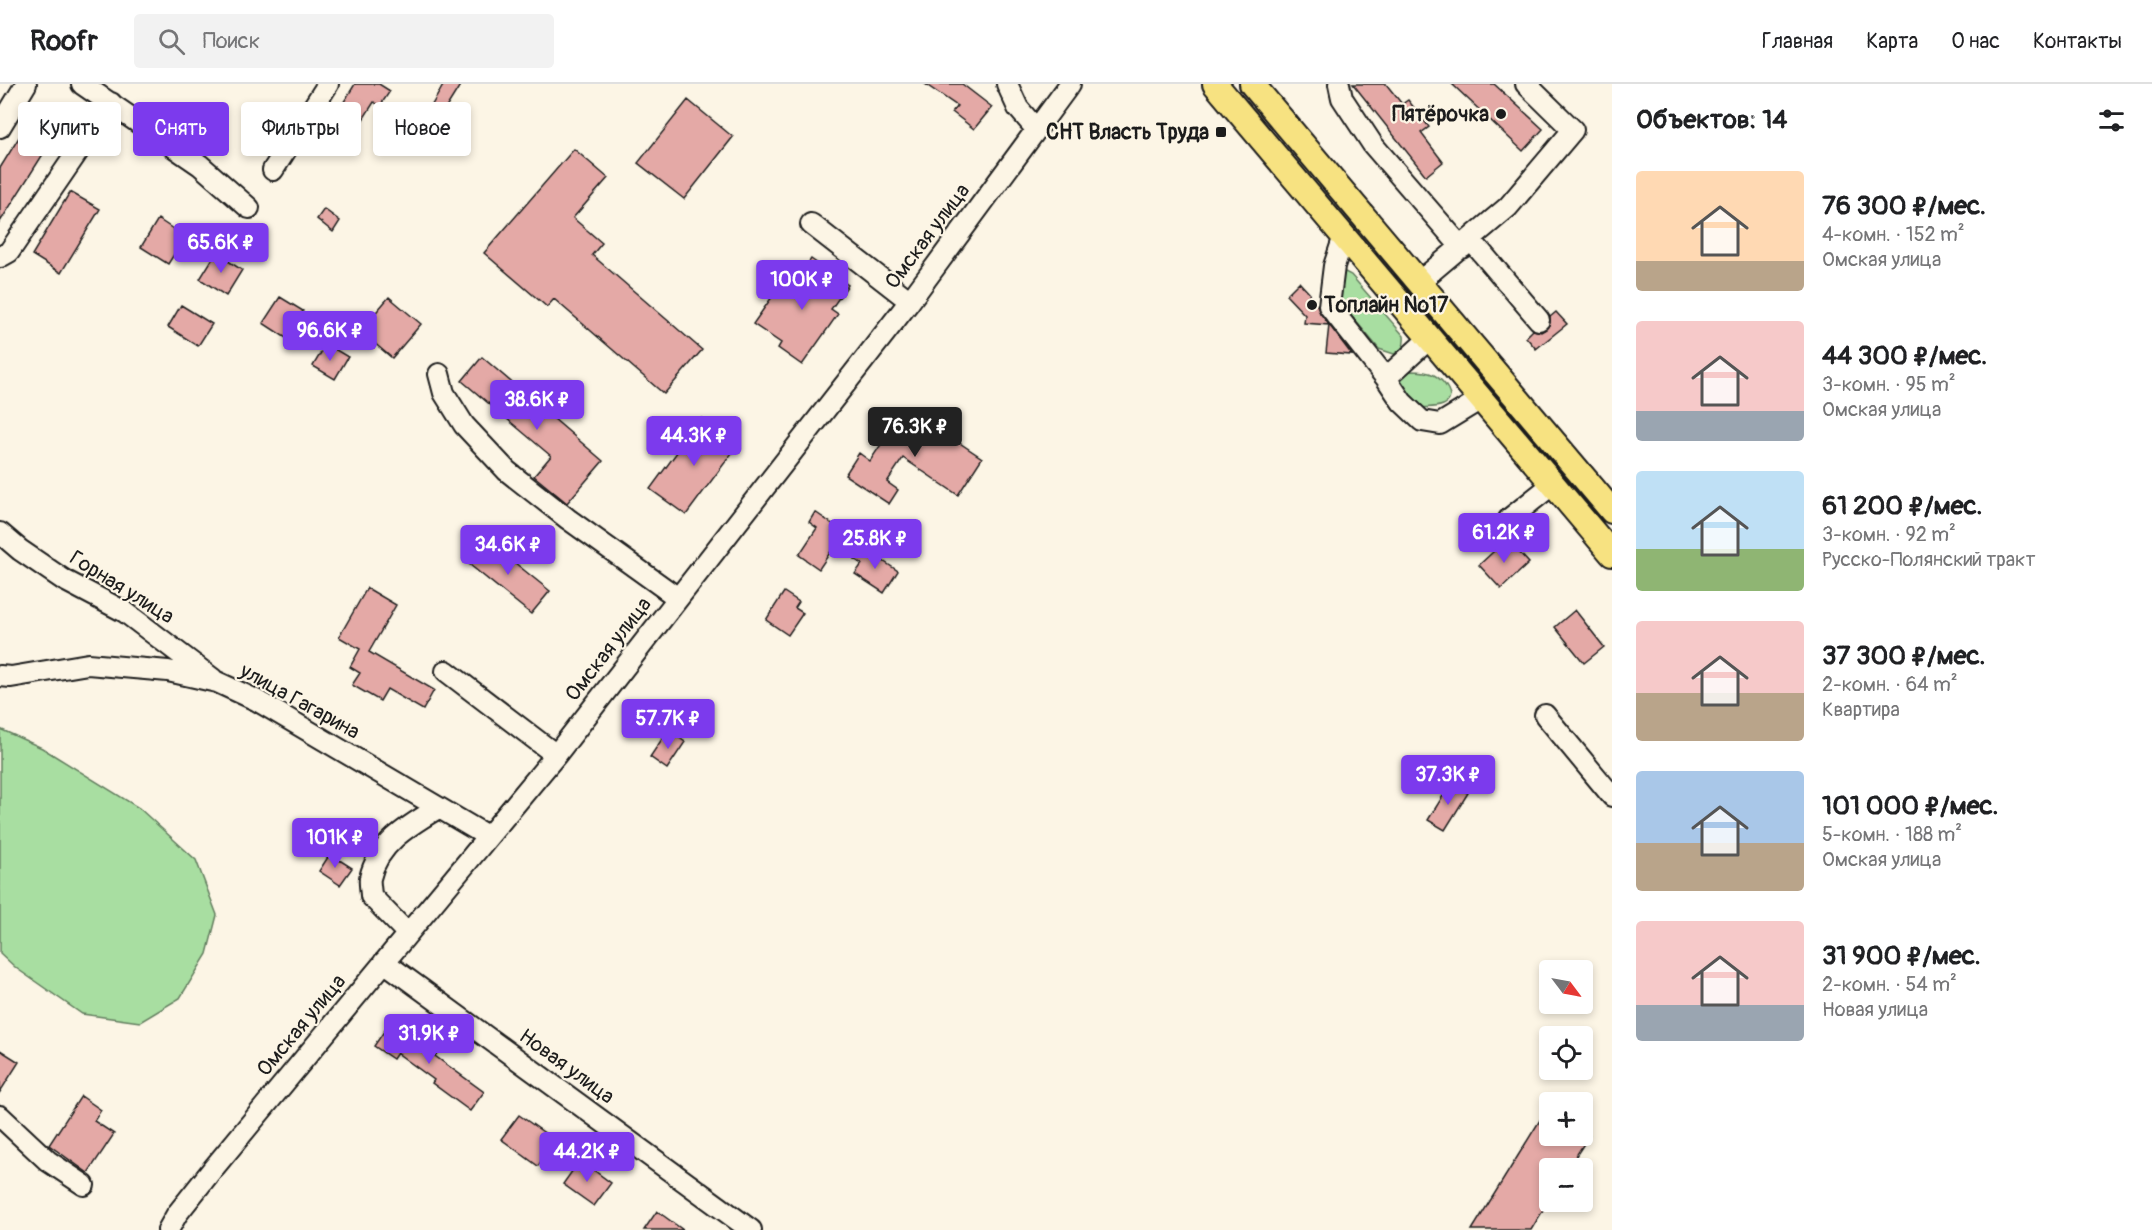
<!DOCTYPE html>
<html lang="ru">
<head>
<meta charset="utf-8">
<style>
	body { margin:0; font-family:Pangolin,sans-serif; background:#f2f2f2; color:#202124; height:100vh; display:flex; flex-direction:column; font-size:22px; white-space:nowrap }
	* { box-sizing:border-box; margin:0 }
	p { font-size:20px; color:#757577 }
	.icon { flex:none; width:33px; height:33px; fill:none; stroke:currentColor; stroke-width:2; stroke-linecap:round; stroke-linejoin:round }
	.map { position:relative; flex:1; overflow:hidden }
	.sheet { display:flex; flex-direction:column; background:#fff; width:540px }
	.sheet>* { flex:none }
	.hud { position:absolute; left:18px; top:18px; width:570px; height:54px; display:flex; gap:12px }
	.needle { width:39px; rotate:122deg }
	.fabs { position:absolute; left:1539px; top:876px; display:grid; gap:12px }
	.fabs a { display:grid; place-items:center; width:54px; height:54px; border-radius:6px; background:#fff; box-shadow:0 3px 9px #0003; font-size:30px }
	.price { position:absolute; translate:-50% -51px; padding:0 14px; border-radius:6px; background:#7c3aed; color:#fff; font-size:20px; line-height:39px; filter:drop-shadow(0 2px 3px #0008) }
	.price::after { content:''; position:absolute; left:50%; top:36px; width:18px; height:14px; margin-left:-9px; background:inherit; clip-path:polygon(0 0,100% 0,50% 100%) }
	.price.current { background:#222; color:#fff }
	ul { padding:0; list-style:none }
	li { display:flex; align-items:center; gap:18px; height:150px; padding:0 24px }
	li span { display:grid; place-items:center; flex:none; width:168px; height:120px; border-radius:6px; color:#555 }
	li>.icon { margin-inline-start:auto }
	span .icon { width:72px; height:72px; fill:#fffc; stroke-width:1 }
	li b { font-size:26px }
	h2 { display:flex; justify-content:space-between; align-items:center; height:72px; padding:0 24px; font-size:26px }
	.pill { padding:0 21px; border-radius:6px; background:#fff; box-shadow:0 3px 9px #0003; font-size:21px; line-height:54px }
	.pill.current { background:#7c3aed; color:#fff }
	header { display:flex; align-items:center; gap:36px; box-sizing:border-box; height:84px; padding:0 30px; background:#fff; border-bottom:2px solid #e0e0e0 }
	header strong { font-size:28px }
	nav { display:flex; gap:33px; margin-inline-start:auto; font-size:21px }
	.search { width:420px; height:54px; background:#f2f2f2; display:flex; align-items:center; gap:15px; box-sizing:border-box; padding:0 21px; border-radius:6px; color:#757577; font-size:22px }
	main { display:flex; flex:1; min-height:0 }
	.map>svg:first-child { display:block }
</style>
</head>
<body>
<header>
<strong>Roofr</strong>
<div class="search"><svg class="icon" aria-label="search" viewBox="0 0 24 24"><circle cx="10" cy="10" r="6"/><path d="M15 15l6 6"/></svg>Поиск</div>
<nav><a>Главная</a><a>Карта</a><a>О нас</a><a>Контакты</a></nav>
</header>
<main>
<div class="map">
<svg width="1612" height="1146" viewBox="0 0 1612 1146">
	<rect width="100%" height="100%" fill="#fcf5e5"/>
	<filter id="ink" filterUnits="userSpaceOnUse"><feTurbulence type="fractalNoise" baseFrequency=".0167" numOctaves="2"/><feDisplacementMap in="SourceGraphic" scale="12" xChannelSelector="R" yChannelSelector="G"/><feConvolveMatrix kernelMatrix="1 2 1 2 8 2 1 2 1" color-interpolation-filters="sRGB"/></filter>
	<g filter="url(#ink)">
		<path fill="#a8dea1" stroke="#627d5e" stroke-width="1.5" d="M1345,188l6,3 53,61c1,10 -2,14 -10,18l-15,-5 -39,-47 -5,-12 3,-16z
			M1410,287c8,0 17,0 24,4 9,5 25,23 9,30 -7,3 -17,2 -24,3l-20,-25 3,-8z
			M0,645l42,19 97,60 57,52 21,55 -10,39 -27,44 -40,24 -58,-8 -66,-46 -16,-15z"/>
		<path fill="#e4a9a6" stroke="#1c1c1c" stroke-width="1.5" d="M355,0h24l11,7 -10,15 -6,-4 -26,41 -21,-14z
			M444,0h17l-22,35 9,5 -7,11 -20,-11z
			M925,0h37l30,23 -18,22 -22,-17 5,-6z
			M1353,0h33l16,20 6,-4 21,27 -8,6 22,29 -17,14z
			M1452,0h42l49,45 -20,22z
			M688,16l45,37 -49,62 -46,-36z
			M36,26l25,16 -61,96v-54z
			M574,65l34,29 -35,40 29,25 -10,12 110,95 -38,44 -110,-95 -7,8 -63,-54z
			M70,108l30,17 -39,64 -29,-18z
			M324,125l16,12 -7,11 -16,-13z
			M158,135l27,18 -17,27 -27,-17z
			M216,169l26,17 -16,26 -26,-17z
			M811,175l37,26 -17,24 7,5 -36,51 -24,-17 3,-5 -28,-19 33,-47 8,6z
			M1299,198l11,12 -2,2 9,9 3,8 32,42 -26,-2 3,-28 -25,-2 1,-8 -19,-20z
			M280,213l23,14 -17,27 -23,-15z
			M389,213l32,27 -29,34 -32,-27z
			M181,221l31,19 -14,22 -30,-19z
			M1556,228l11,12 -31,25 -10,-12 7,-7 8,2 5,-3 4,-6v-6z
			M326,260l22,13 -13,22 -22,-13z
			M482,273l121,104 -36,42 -33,-27 17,-20 -89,-75z
			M906,323l76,51 -24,37 -55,-37 -16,24 11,8 -9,14 -44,-29 14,-22 11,8z
			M702,334l36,27 -52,70 -36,-26z
			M815,428l29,20 -25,37 -20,-14 18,-27 -8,-6z
			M484,454l66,53 -19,23 -66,-53z
			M1507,455l22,24 -28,26 -22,-24z
			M862,463l36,24 -14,22 -29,-19 7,-10 -8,-5z
			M367,504l29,17 -27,47 65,38 -11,20 -36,-21 -7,12 -28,-16 8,-12 -10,-6 10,-18 -21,-12z
			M784,508l15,10 -4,6 8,5 -15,22 -22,-15z
			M1575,526l29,37 -20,16 -29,-36z
			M668,646l17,12 -18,27 -17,-12z
			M1451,699l17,10 -23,37 -17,-10z
			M330,770l22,14 -12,17 -21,-14z
			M391,937l32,23 3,-4 13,10 -4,6 49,36 -14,19 -38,-28 2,-3 -37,-27 -4,6 -19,-13z
			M0,966l19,12 -19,30z
			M81,1012l20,14 -7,11 20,13 -26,39 -39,-28z
			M1550,1020v32h39l-21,32h-18v31l-19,31h-59z
			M519,1031l37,26 -18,25 -37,-27z
			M580,1076l31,23 -17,23 -31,-22z
			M657,1127l26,19h-39z"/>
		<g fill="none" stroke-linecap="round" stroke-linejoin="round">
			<g stroke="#1c1c1c" stroke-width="24">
				<path id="minor" d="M82,0l118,81 49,43
					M1007,0l11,24 18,21
					M1339,0l3,14 31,47 89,103
					M0,43l26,-43
					M273,86l55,-86
					M811,140l99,77
					M1344,152l-10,30 -5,40 57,72 44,-40
					M1471,156l68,80
					M0,173l9,-5 102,-149
					M1419,198l89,-75 65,-77 -47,-46
					M439,290l5,19 20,32 43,46 61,48 110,79
					M1386,294l16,24 20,19 18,3 41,-25
					M1509,435l44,-35
					M0,449l20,17 44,30 61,32 88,67
					M446,587l110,84
					M0,592l11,1 77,-13 80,7 49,11 39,18 231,136
					M1545,631l67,81
					M407,849l-36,-37c0,-5 -2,-13 -1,-18 8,-35 40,-53 68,-70
					M384,878l367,268
					M0,1032l48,45 36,24
					M168,1146l9,-16 35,-44 344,-415 354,-454 160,-217"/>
			</g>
			<g stroke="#1c1c1c" stroke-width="28">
				<path id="major" d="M1215,0l397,470
					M1252,0l360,427"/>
			</g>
			<use href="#minor" stroke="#fcf5e5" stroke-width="20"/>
			<use href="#major" stroke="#f7e281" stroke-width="24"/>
		</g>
	</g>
	<g fill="#1c1c1c" stroke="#fcf5e5" stroke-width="2">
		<circle cx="1501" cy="30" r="6"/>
		<rect x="1215" y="42" width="12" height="12" rx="3"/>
		<circle cx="1312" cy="221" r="6"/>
	</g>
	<g text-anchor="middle" stroke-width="4.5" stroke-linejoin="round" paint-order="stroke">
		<g font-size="21" font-weight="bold" fill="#1c1c1c" stroke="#fcf5e5" text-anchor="end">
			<text x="1489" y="37">Пятёрочка</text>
			<text x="1209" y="55">СНТ Власть Труда</text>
			<text x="1324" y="228" text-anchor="start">Топлайн №17</text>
		</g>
		<g font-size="21" fill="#1c1c1c" stroke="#fcf5e5">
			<text transform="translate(927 152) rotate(-53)" y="7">Омская улица</text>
			<text transform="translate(122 503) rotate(32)" y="7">Горная улица</text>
			<text transform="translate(608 565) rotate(-52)" y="7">Омская улица</text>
			<text transform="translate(300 617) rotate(29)" y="7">улица Гагарина</text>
			<text transform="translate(301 941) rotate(-50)" y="7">Омская улица</text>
			<text transform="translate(567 982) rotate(36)" y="7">Новая улица</text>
		</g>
	</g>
</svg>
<div class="fabs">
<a><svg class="needle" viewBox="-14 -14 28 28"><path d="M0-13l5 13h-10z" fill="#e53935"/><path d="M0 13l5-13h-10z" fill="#757577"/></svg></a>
<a><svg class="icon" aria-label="locate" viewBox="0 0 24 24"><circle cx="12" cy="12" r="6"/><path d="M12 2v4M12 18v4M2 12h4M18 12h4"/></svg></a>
<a>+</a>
<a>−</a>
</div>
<b class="price" style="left:221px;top:190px">65.6K ₽</b>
<b class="price" style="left:802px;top:227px">100K ₽</b>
<b class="price" style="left:330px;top:278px">96.6K ₽</b>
<b class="price" style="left:537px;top:347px">38.6K ₽</b>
<b class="price current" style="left:915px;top:374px">76.3K ₽</b>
<b class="price" style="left:694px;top:383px">44.3K ₽</b>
<b class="price" style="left:1504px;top:480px">61.2K ₽</b>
<b class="price" style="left:875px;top:486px">25.8K ₽</b>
<b class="price" style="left:508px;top:492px">34.6K ₽</b>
<b class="price" style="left:668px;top:666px">57.7K ₽</b>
<b class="price" style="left:1448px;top:722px">37.3K ₽</b>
<b class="price" style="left:335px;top:785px">101K ₽</b>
<b class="price" style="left:429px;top:981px">31.9K ₽</b>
<b class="price" style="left:587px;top:1099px">44.2K ₽</b>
<div class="hud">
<a class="pill">Купить</a>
<a class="pill current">Снять</a>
<a class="pill">Фильтры</a>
<a class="pill">Новое</a>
</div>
</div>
<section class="sheet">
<h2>Объектов: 14<svg class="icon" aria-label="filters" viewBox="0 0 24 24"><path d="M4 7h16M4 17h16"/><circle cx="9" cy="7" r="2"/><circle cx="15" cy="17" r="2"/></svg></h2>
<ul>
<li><span style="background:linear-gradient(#ffd9b3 75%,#b9a48a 0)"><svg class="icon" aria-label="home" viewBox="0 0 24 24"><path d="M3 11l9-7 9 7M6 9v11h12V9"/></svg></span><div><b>76 300 ₽/мес.</b><p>4-комн. · 152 m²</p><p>Омская улица</p></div></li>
<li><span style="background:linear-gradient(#f6c9c9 75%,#9aa5b1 0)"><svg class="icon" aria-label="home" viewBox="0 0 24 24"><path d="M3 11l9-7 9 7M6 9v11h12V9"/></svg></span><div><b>44 300 ₽/мес.</b><p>3-комн. · 95 m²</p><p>Омская улица</p></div></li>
<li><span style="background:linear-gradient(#bfe0f5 65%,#8fb573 0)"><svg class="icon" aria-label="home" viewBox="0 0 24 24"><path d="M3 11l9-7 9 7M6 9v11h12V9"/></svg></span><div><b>61 200 ₽/мес.</b><p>3-комн. · 92 m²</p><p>Русско-Полянский тракт</p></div></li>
<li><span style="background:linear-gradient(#f6c9c9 60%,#b9a48a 0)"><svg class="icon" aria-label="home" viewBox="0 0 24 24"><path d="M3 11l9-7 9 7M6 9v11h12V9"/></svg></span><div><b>37 300 ₽/мес.</b><p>2-комн. · 64 m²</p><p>Квартира</p></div></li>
<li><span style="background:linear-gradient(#a9c7e8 60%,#b9a48a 0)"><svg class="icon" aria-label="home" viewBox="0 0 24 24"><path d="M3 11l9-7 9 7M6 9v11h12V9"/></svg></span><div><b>101 000 ₽/мес.</b><p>5-комн. · 188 m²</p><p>Омская улица</p></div></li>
<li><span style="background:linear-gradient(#f6c9c9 70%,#9aa5b1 0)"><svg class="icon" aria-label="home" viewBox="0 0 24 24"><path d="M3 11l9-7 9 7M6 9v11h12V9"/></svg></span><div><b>31 900 ₽/мес.</b><p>2-комн. · 54 m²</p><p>Новая улица</p></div></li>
</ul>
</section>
</main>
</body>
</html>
